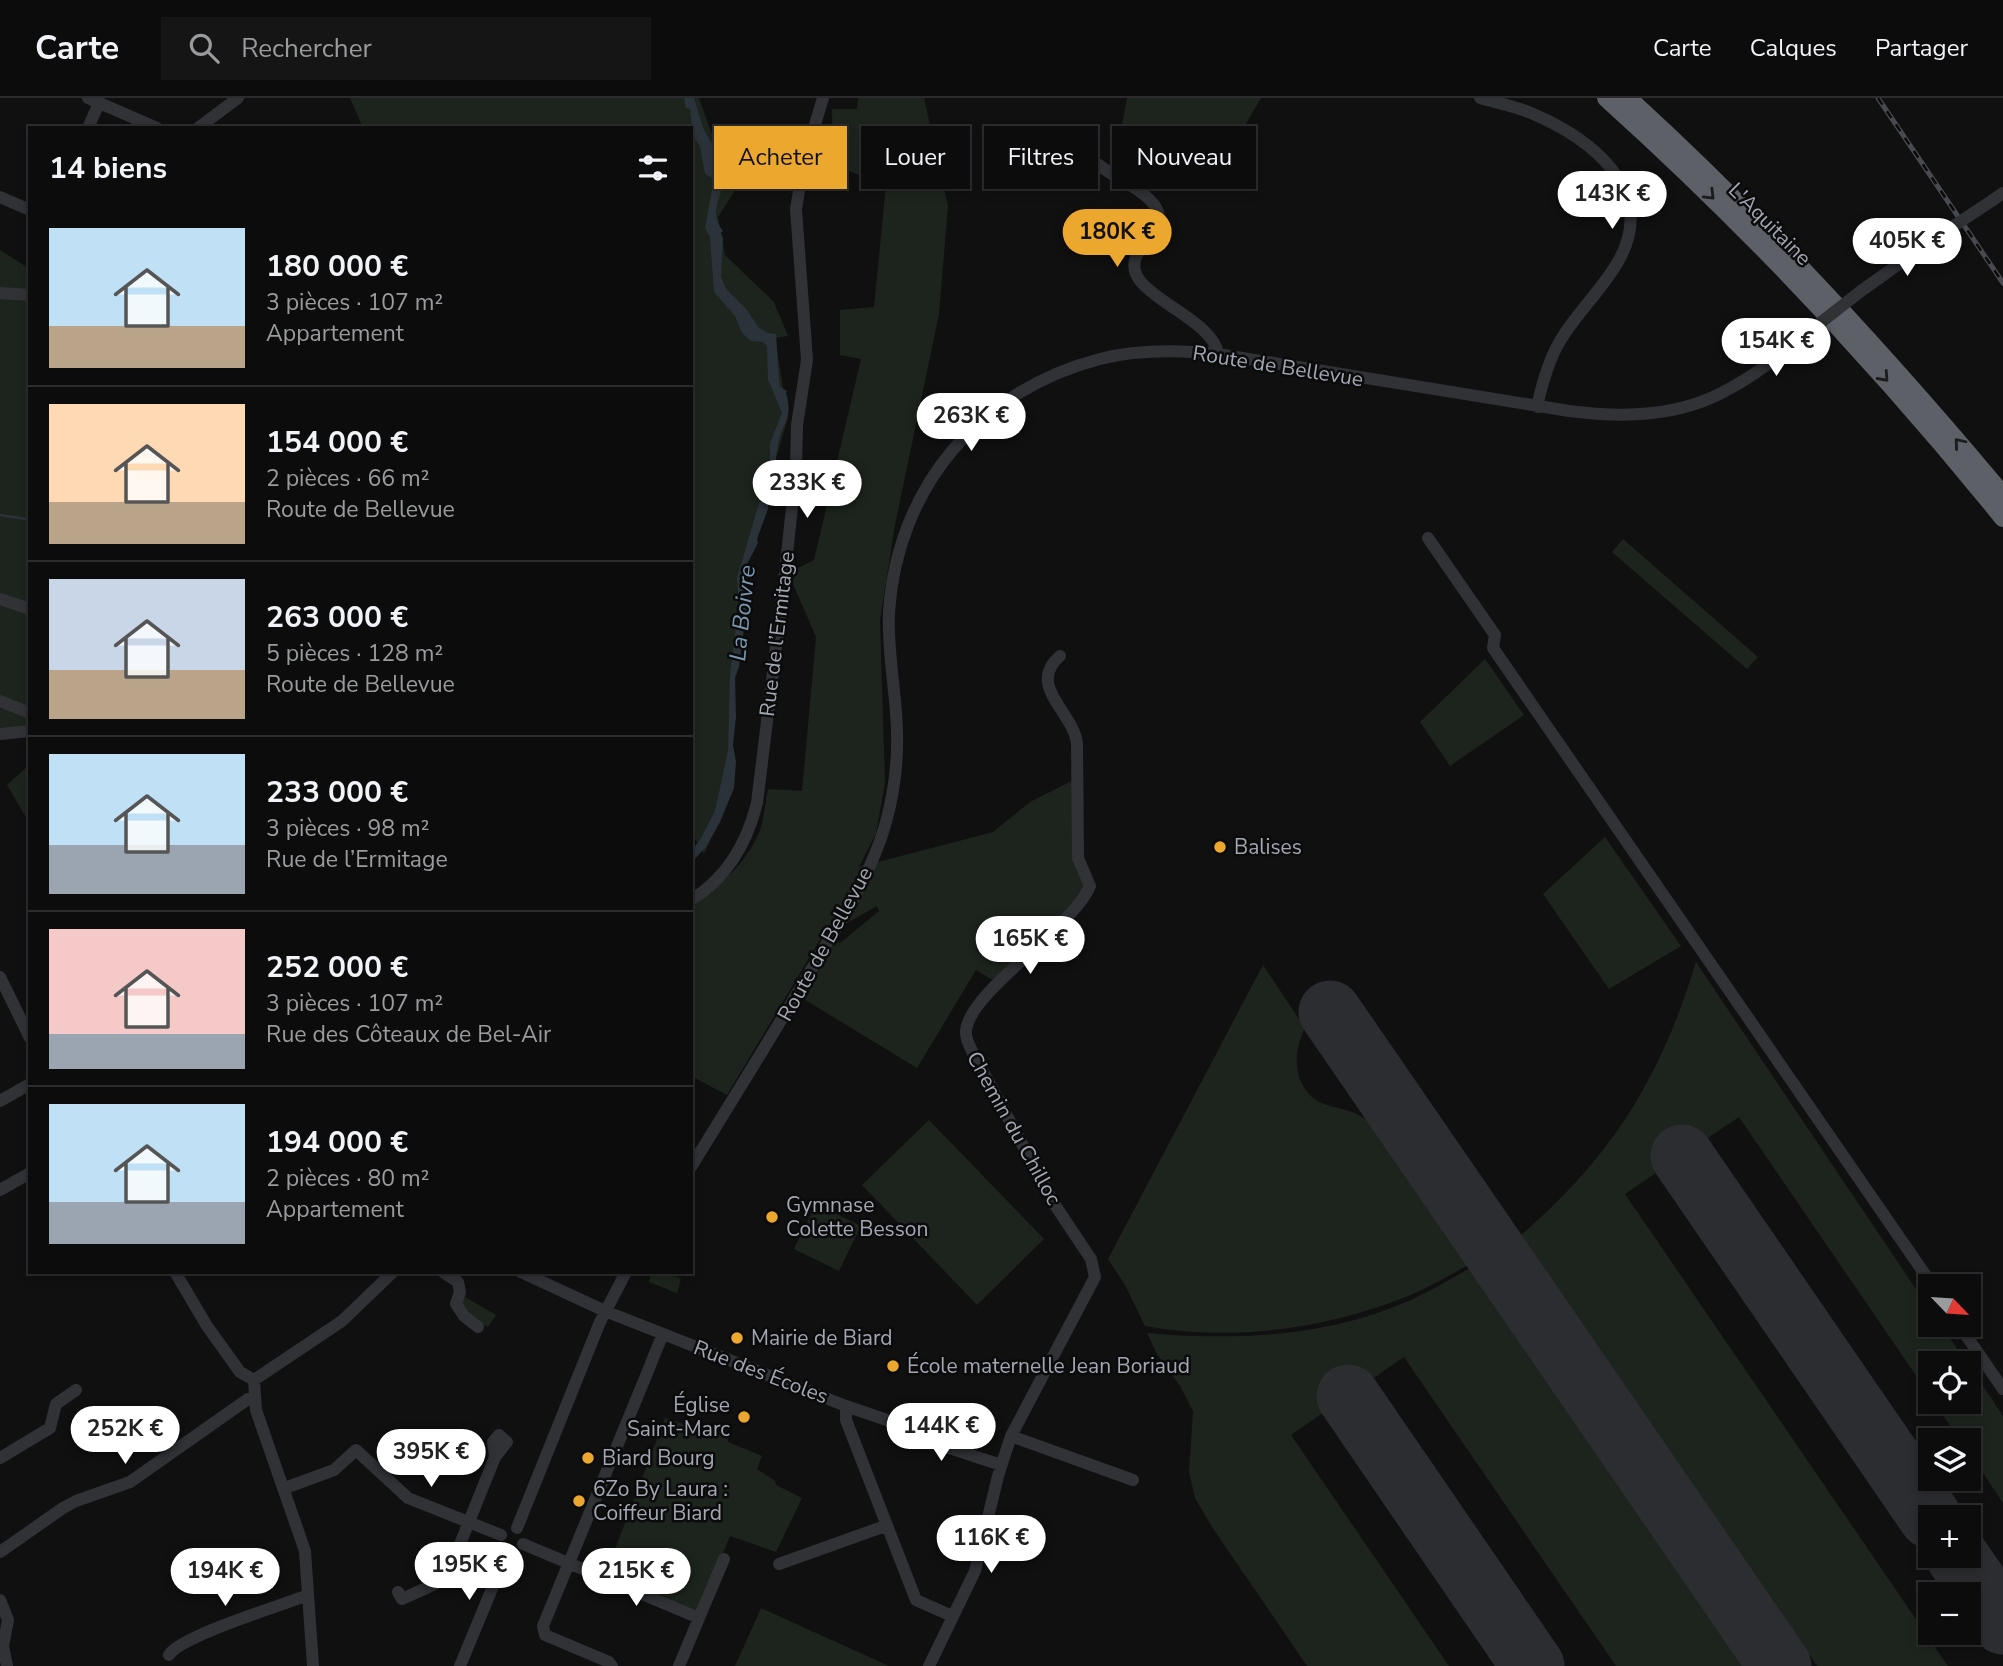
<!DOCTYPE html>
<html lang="fr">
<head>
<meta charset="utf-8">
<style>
	body { margin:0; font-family:"Nunito Sans",sans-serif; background:#151516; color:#f1f3f6; height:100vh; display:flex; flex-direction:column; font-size:26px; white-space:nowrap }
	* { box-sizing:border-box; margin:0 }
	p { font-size:23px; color:#9a9b9d }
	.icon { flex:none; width:38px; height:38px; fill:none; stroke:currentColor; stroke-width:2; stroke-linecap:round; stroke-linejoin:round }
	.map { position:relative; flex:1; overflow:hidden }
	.side { position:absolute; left:28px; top:28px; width:665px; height:1148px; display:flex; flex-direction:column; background:#0c0c0d; border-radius:0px; box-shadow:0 4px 10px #0003,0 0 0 2px #2c2c2e }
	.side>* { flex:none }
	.banner { position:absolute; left:714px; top:28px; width:665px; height:63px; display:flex; gap:14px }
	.needle { width:46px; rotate:115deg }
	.controls { position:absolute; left:1918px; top:1176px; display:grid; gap:14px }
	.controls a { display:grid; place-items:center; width:63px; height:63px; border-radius:0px; background:#0c0c0d; box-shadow:0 4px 10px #0003,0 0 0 2px #2c2c2e; font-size:35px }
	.price { position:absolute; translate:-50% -60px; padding:0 16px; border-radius:24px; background:#fff; color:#222; font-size:23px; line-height:46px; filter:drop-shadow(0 2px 4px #0008) }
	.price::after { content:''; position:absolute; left:50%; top:42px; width:21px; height:16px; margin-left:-10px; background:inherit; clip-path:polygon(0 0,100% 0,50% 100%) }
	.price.on { background:#eca72e; color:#111 }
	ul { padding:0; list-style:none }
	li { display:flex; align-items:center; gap:21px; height:175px; padding:0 21px }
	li+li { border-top:2px solid #2c2c2e }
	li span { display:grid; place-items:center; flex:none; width:196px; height:140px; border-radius:0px; color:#555 }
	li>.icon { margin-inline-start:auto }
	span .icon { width:84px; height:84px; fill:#fffc; stroke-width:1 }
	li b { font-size:30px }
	h2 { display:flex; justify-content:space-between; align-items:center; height:84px; padding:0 21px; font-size:30px }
	.pill { padding:0 24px; border-radius:0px; background:#0c0c0d; box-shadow:0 4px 10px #0003,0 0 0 2px #2c2c2e; font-size:24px; line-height:63px }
	.pill.on { background:#eca72e; color:#111 }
	header { display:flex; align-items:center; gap:42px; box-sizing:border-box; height:98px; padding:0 35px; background:#0c0c0d; border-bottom:2px solid #2c2c2e }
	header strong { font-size:33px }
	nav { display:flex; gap:38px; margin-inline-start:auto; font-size:24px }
	.search { width:490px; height:63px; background:#151516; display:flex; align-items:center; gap:18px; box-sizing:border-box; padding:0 24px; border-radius:0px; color:#9a9b9d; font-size:26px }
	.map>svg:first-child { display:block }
</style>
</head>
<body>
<header>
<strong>Carte</strong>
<div class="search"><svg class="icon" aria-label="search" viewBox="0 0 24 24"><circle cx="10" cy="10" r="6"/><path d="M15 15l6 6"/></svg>Rechercher</div>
<nav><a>Carte</a><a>Calques</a><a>Partager</a></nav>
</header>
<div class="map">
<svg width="2003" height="1568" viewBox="0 0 2003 1568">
	<rect width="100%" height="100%" fill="#101011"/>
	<path fill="#1d241d" d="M350,0h349l14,39 39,27 -34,53 7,38 49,47 14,34 -13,2 13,80 -48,159 -11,222 -25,55 -13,-22v-704h-328z
		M858,0h66l24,108 -9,108 -44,211 -15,95 5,163 -9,50 -17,34 134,-35 37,-30 44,-22 10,106 -5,14 -83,82 -20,-12 -59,98 -115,-70 30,-51 6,-5 2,1 39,-32 -2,-5 -56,32 -94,157 -36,-19v-171c29,-19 54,-40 68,-72 5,-13 6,-30 9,-44l34,2 14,-154 -23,-53 1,-14 20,-10 47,-201 -21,-4v-45l34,-3 12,-122 -53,-20 -1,-56h25z
		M1127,0h134l-24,41h-29l-11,9 -36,-2 -19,54 -30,-23z
		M0,152l30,19v458l-30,2z
		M1623,441l135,118 -11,12 -135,-117z
		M1485,561l39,56 -74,51 -30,-44z
		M30,666v60l-23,-39z
		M1605,739l76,109 -72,43 -66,-95z
		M1696,864l234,348v15h11l26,38h-37v33l-191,-279 -114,77 323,472h-131l-296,-431c91,-78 140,-158 175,-273z
		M1263,867l42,63c-10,21 -13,45 3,65 13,16 37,13 54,24 15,9 26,31 36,46 24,34 47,68 70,102 -20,11 -40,23 -62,32 -82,32 -173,45 -261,29l-20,-41 -17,-26z
		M929,1022l115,119 -67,66 -115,-120z
		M816,1106l45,22 -22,45 -45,-22z
		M1471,1170l272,398h-127l-212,-309 -113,78 158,231h-142l-95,-139 -17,-29 -6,-26 4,-61 -13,-25 -23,-32 -10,-21c90,8 188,4 272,-37 18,-8 34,-19 52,-28z
		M651,1174h15l15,7 -4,14 -28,-11z
		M465,1199l31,18 -8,12 -15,-9 -12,-15z
		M1969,1267l34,51v87l-34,-51v-12h-9l-26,-38h35z
		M665,1320l36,12 8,-6 19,11v7l34,14 -5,13 18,12 1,4 26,13 -26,54 -46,-16 -31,76 -93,-39z
		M761,1510l128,58h-154z"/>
	<path fill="#2a3339" d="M684,0h10l9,30 23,40c2,21 -21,41 -3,63l-2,2 2,5 -2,39 5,12 21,21 12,18 9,5 8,1 3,46 1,7 7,4 -1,2c7,24 -2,27 -7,47 -4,17 -4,37 -7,54l-3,3 -1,12 -11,30 1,4 -12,23 5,46 -7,17 -5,38 -4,11 1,39 -3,28 3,17 -2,26 -14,34 -14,25 -15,16v-15l2,1 8,-11 14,-27 13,-60 2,-77 9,-70 -2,-26 33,-112v-23l12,-30 -14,-34 -1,-33 -4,-4 -12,-1 -9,-8 -7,-17 -21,-24 -4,-55 -5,-9 9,-49 -9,-5 -5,-28 -7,-9 -3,-28 -4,-1z"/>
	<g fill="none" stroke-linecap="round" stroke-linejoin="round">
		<path stroke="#2a3339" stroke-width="2.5" d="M0,417l26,4 4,2"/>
		<path stroke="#2c2d30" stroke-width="63" d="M1330,914l450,654
			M1682,1058l248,361
			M1348,1298l185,270
			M1957,1458l46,67"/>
		<path stroke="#313236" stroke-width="12" d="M88,0l69,30
			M1480,0c17,5 35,8 51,15 59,25 127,76 88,147 -16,29 -42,52 -59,81 -12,20 -18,43 -23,66
			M88,30l11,-25
			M198,30l40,-30
			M1099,67c17,14 43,23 56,41 19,28 -40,44 -14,76 19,23 73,43 77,72
			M0,99l30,13
			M1993,102l10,-7
			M1861,193l73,-52
			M0,195l30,2
			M1428,440l67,97 -2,13 440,638
			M0,501l30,10
			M0,603l30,12
			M0,636l30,-3
			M691,802c36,-22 56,-57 66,-97l27,-221 12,-112 1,-45 10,-65 -11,-151 8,-48 19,-63
			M0,879l30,61
			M0,1003l30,-17
			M691,1069c44,-71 88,-142 130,-214 25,-42 52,-83 65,-131 8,-29 12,-61 11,-91 -1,-40 -10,-80 -8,-119 8,-124 90,-222 211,-253 39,-10 79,-9 118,-5l351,57c54,7 110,6 158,-21 29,-15 54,-36 79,-56
			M0,1092l30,-17
			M175,1174l32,54 33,46 14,8
			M443,1174l15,10 2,10 -4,12 8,12 14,11
			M521,1174l84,39 241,95 61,21 6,9 88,29
			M1959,1227l44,64
			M651,1265l12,-29
			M254,1282l2,30 49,141 8,115
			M254,1282l88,-59 51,-49
			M846,1308v14l70,180 36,16
			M1011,1338l122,44
			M0,1360l50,-30 6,-24 20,-14
			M285,1390l49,-18 22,-20 52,48 93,37
			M517,1430l83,-206 26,-50
			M523,1446l176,74 -20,48
			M0,1454l63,-44 13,-7 54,-19 118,-83 6,-2
			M779,1466l106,-38
			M398,1494l4,7 44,-20 49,-122 12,-15 -8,-7 -6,7 2,15
			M0,1502l8,20 -5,26 4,20
			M699,1520l25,-59
			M169,1557c11,-19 114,-50 139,-60
			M460,1568l48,-116
			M612,1568l-3,-4 -64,-27 -2,-9 107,-260
			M929,1568l46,-95 23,-95 13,-40 84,-159 -4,-18 -36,-54 -82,-152c-3,-6 -7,-13 -7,-20 -1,-39 106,-104 124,-147l-12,-28 -1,-115c-4,-31 -51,-58 -17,-87"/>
		<path stroke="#5d6067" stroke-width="18" d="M1606,0c143,129 276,270 397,420
			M1628,0c135,123 258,257 375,397"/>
		<g stroke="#484a4f" stroke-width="5">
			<path id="rail" d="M1878,0l125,185"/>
		</g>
		<use href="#rail" stroke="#0b0b0c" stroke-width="2.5" stroke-dasharray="8" stroke-linecap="butt"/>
		<path stroke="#313236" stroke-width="12" d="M1934,141l59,-39
			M1806,236l55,-43"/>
	</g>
	<defs><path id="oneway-chevron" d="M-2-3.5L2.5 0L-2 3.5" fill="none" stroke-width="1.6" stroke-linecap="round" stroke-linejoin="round" transform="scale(1.75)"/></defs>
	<g stroke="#1b1c1e">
		<use href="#oneway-chevron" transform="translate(1710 97) rotate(45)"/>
		<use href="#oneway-chevron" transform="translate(1884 279) rotate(48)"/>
		<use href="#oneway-chevron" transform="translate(1959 345) rotate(-130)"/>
	</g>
	<g fill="#eca72e" stroke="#0b0b0c" stroke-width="2.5">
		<circle cx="1220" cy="749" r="7"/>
		<circle cx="772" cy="1119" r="7"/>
		<circle cx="737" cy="1240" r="7"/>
		<circle cx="893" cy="1268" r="7"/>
		<circle cx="744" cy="1319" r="7"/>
		<circle cx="588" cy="1360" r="7"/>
		<circle cx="579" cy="1403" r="7"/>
	</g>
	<g text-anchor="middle" stroke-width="5" stroke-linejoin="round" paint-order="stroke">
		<g font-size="21" fill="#a2a7b2" stroke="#0b0b0c">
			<text transform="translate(1770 126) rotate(45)" y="7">L'Aquitaine</text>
			<text transform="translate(1278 268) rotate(9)" y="7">Route de Bellevue</text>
			<text transform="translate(777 536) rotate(-83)" y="7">Rue de l’Ermitage</text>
			<text transform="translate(825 846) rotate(-61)" y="7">Route de Bellevue</text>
			<text transform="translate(1014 1030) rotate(61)" y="7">Chemin du Chilloc</text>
			<text transform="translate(761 1274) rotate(21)" y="7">Rue des Écoles</text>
		</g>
		<g font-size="21" fill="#a2a7b2" stroke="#0b0b0c" text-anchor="start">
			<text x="1234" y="756">Balises</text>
			<text x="786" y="1114">Gymnase<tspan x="786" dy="24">Colette Besson</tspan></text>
			<text x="751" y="1247">Mairie de Biard</text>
			<text x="907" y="1275">École maternelle Jean Boriaud</text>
			<text x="730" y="1314" text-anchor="end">Église<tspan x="730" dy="24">Saint-Marc</tspan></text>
			<text x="602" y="1367">Biard Bourg</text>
			<text x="593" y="1398">6Zo By Laura :<tspan x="593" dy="24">Coiffeur Biard</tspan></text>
		</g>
		<g font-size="23" font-style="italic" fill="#7996ad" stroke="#0b0b0c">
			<text transform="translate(742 515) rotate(-84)" y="8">La Boivre</text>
		</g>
	</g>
</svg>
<div class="controls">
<a><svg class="needle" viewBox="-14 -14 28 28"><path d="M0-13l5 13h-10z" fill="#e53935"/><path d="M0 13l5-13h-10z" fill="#9a9b9d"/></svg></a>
<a><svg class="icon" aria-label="locate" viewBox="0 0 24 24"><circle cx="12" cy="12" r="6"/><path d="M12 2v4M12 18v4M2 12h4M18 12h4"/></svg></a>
<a><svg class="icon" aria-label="layers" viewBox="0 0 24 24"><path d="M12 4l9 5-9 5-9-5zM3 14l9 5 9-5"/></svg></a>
<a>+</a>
<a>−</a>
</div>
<b class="price" style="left:1612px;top:133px">143K €</b>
<b class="price on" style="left:1117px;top:171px">180K €</b>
<b class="price" style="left:1907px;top:180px">405K €</b>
<b class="price" style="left:1776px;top:280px">154K €</b>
<b class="price" style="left:971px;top:355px">263K €</b>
<b class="price" style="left:807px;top:422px">233K €</b>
<b class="price" style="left:1030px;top:878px">165K €</b>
<b class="price" style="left:941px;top:1365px">144K €</b>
<b class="price" style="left:125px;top:1368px">252K €</b>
<b class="price" style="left:431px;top:1391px">395K €</b>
<b class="price" style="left:991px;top:1477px">116K €</b>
<b class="price" style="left:469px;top:1504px">195K €</b>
<b class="price" style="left:225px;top:1510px">194K €</b>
<b class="price" style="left:636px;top:1510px">215K €</b>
<div class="banner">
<a class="pill on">Acheter</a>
<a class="pill">Louer</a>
<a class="pill">Filtres</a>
<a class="pill">Nouveau</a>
</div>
<section class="side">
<h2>14 biens<svg class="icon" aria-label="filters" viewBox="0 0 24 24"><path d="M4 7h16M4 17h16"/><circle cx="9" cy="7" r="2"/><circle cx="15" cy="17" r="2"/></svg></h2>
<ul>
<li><span style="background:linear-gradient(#bfe0f5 70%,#b9a48a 0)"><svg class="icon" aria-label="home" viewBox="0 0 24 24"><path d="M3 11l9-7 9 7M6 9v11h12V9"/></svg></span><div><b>180 000 €</b><p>3 pièces · 107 m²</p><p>Appartement</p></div></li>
<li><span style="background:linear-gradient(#ffd9b3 70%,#b9a48a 0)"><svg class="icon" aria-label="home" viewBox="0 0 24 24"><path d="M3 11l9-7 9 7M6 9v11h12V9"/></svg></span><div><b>154 000 €</b><p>2 pièces · 66 m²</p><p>Route de Bellevue</p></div></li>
<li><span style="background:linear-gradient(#c9d6e8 65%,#b9a48a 0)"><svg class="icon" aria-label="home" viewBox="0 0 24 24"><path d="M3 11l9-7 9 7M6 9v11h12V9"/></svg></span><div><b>263 000 €</b><p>5 pièces · 128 m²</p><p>Route de Bellevue</p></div></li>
<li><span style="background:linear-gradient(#bfe0f5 65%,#9aa5b1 0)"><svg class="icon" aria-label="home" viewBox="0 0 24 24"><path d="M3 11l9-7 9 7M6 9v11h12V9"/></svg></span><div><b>233 000 €</b><p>3 pièces · 98 m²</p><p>Rue de l’Ermitage</p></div></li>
<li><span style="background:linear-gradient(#f6c9c9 75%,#9aa5b1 0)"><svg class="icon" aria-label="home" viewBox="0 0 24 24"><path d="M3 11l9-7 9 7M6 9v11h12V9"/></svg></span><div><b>252 000 €</b><p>3 pièces · 107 m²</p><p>Rue des Côteaux de Bel-Air</p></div></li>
<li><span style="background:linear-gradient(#bfe0f5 70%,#9aa5b1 0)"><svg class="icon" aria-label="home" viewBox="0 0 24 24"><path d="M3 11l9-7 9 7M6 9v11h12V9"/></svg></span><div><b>194 000 €</b><p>2 pièces · 80 m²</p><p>Appartement</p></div></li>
</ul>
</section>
</div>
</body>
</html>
